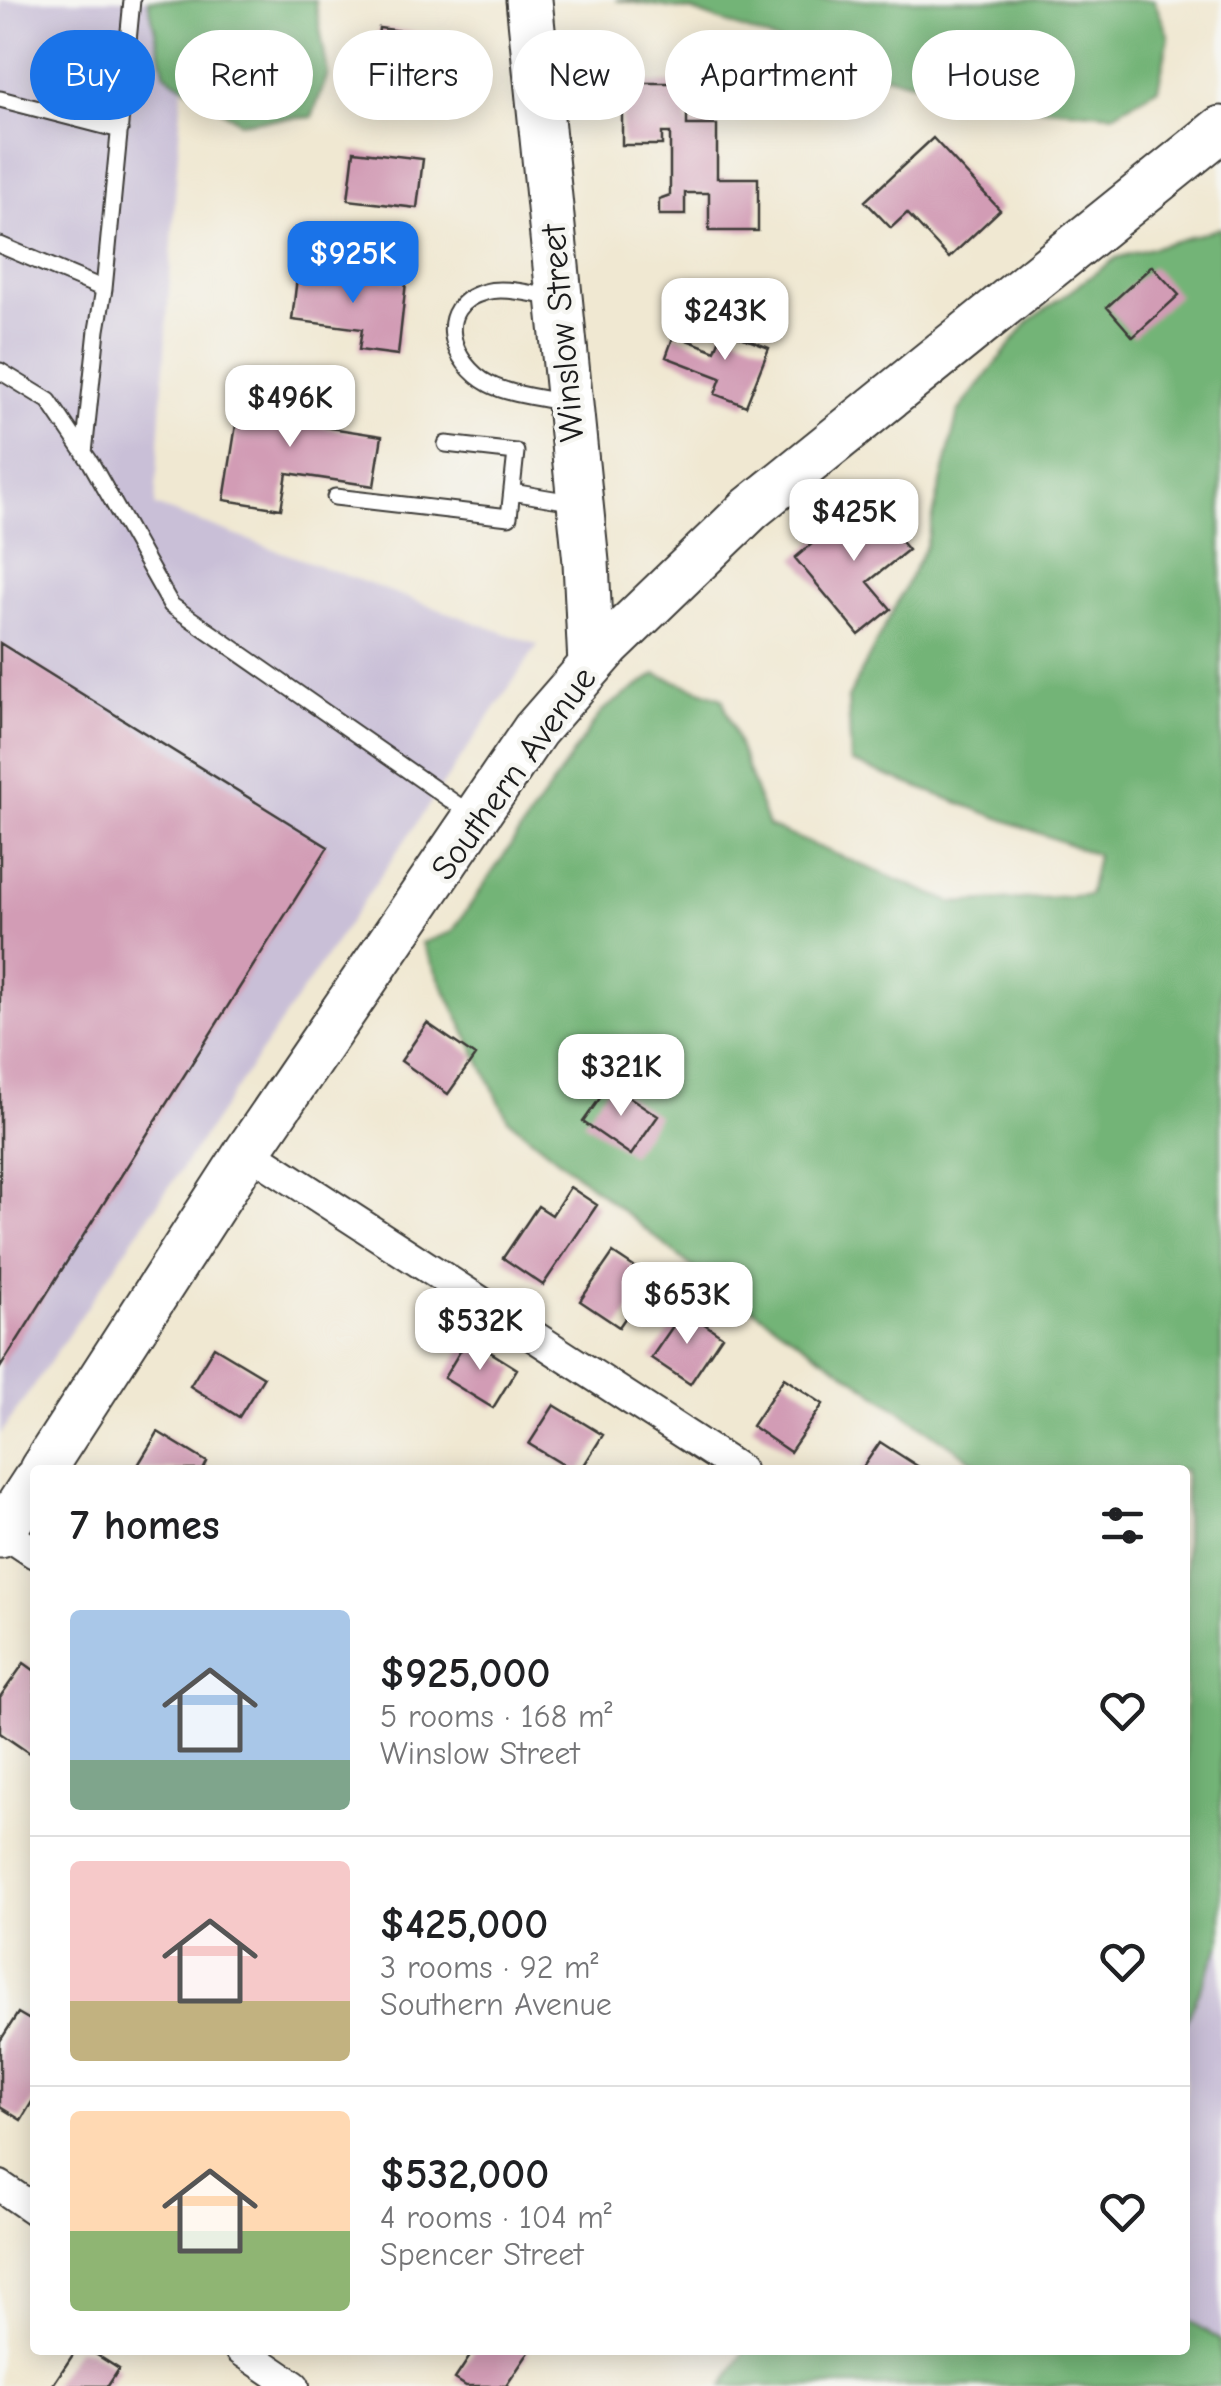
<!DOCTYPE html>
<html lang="en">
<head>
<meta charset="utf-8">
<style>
	body { margin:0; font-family:"Comic Neue",sans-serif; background:#f2f2f2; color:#202124; height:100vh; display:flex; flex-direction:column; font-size:38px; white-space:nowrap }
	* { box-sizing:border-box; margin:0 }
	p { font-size:32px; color:#757577 }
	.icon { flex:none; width:55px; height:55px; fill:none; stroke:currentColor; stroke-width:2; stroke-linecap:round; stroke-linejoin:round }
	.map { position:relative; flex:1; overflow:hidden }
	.side { position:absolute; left:30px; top:1465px; width:1160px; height:890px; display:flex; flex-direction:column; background:#fff; border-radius:10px; box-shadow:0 5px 25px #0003 }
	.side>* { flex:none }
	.hud { position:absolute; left:30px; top:30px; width:1162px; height:90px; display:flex; gap:20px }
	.price { position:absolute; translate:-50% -85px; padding:0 22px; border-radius:20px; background:#fff; color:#222; font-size:32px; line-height:65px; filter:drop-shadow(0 2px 5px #0008) }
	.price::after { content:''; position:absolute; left:50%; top:60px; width:30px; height:22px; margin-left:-15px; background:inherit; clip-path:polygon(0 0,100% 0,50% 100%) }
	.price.on { background:#1a73e8; color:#fff }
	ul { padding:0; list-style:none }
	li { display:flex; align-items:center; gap:30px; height:250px; padding:0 40px }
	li+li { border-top:2px solid #e0e0e0 }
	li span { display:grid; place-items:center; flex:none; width:280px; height:200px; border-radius:10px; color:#555 }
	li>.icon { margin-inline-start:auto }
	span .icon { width:120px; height:120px; fill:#fffc; stroke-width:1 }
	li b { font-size:42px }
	h2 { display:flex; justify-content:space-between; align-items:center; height:120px; padding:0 40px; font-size:42px }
	.tag { padding:0 35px; border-radius:45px; background:#fff; box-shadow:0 5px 25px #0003; font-size:35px; line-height:90px }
	.tag.on { background:#1a73e8; color:#fff }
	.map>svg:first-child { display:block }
</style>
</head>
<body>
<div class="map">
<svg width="1221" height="2386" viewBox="0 0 1221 2386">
	<rect width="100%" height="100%" fill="#f6f6f2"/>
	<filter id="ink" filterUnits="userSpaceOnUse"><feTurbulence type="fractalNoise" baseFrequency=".01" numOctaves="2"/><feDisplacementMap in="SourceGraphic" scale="20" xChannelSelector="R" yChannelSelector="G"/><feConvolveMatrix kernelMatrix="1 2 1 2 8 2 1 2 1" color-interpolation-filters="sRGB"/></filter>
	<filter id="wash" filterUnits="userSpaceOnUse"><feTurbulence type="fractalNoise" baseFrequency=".0048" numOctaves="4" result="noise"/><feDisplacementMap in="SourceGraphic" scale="40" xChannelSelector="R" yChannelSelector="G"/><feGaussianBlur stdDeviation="2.25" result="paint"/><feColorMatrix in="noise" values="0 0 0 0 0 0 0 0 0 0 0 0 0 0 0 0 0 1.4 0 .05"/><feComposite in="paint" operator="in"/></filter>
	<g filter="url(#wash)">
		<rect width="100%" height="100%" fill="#f0e8d2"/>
		<path fill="#c9bfd7" d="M0,0h188l-33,506 383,139 -538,790z
			M1221,1832v509l-36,-23v-413z"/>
		<path fill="#73b477" stroke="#48684a" stroke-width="2.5" d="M148,0h167l13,74 -16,43 -72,5 -75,-48z
			M615,0h539l15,37 -11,51 -45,26 -110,-10 -158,-38 -152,-55z
			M1221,228v1714l-36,82v-554h-199l-295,-204 -183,-147 -86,-176 30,-11 150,-221 54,-37 66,24 46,128 185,77 136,-8 8,-40 -246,-93 -3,-64 78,-152 32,-134 70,-90 88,-64z
			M1185,2318l36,23v45h-498l22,-36h440z"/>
		<g id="blocks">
			<path fill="#d29cb5" d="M379,28l68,9 -6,49 -68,-9z
				M622,83h65v42h30v53h41v53h-49v-38h-24v22h-26v-16l11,-4v-62h-8v12h-40z
				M933,138l67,72 -51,48 -42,-45 -16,15 -26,-27z
				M354,151l69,8 -6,49 -69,-8z
				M1152,266l27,29 -46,42 -26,-30z
				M298,269l108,13 -8,73 -39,-5 3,-21 -70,-9z
				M723,330l46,18 -23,58 -31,-12 6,-16 -55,-21 8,-22 41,16z
				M243,381l48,8 -5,32 96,15 -8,50 -87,-13 -6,36 -57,-9z
				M865,499l43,51 -40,32 23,27 -32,26 -64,-77z
				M0,643l328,204 -328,521z
				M427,1023l48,33 -27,38 -47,-33z
				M610,1084l48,32 -27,39 -48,-33z
				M570,1187l27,18 -54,80 -40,-27 35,-52 14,9z
				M613,1253l39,26 -33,48 -39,-26z
				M684,1310l38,26 -32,48 -39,-26z
				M468,1338l49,31 -24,39 -49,-30z
				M214,1347l50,30 -25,40 -49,-31z
				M784,1378l39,26 -33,48 -38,-26z
				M554,1405l49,30 -22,35h-9l-43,-26z
				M158,1432l49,30 -4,8h-68z
				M880,1442l39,25 -2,3h-56z
				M24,1663l11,8v80l-3,4 -32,-22v-36z
				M18,2013l17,10v74l-14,23 -21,-13v-66z
				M76,2350h13l30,19 -11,17h-56z
				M474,2350h51l4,2 -23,34h-40l-11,-7z"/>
		</g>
	</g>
	<g filter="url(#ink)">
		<use href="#blocks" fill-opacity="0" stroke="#3c3b37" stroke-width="2.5"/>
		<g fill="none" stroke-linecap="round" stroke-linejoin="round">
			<g stroke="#3c3b37" stroke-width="19">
				<path id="lane" d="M0,99l120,31
					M0,245l104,44
					M554,297c-20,-2 -50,-11 -69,-5 -53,14 -34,72 4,92 21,11 52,13 75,19
					M0,371l49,30 42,62 80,142 301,210
					M84,453l13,-123 7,-41 28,-289
					M512,492l65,11
					M335,497l174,20 7,-65 -70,-8"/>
			</g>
			<g stroke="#3c3b37" stroke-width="34">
				<path id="street" d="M248,1151l492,319
					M2,1531l33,22
					M0,2186l35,24
					M241,2350l53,36"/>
			</g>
			<g stroke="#3c3b37" stroke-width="49">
				<path id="secondary" d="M529,0l57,562 5,103
					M42,1470l206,-319 287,-421 74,-85 141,-136 471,-380
					M0,1535l35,-54"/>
			</g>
			<use href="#lane" stroke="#fff" stroke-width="15"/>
			<use href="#street" stroke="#fff" stroke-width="30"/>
			<use href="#secondary" stroke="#fff" stroke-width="45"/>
		</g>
	</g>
	<g text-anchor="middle" stroke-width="9" stroke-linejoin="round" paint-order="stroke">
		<g font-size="35" fill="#1c1c1c" stroke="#f6f6f2">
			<text transform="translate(562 333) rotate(-95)" y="12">Winslow Street</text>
			<text transform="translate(513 773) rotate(-54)" y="12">Southern Avenue</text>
		</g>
	</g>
</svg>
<b class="price on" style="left:353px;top:306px">$925K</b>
<b class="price" style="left:725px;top:363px">$243K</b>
<b class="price" style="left:290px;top:450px">$496K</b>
<b class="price" style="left:854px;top:564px">$425K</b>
<b class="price" style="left:621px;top:1119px">$321K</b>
<b class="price" style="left:687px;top:1347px">$653K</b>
<b class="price" style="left:480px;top:1373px">$532K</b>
<div class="hud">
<a class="tag on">Buy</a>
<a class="tag">Rent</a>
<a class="tag">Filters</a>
<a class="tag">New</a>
<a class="tag">Apartment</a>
<a class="tag">House</a>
</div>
<section class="side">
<h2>7 homes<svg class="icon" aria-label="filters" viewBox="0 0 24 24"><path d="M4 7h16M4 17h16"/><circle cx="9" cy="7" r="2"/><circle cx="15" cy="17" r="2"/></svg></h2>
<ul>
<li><span style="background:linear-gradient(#a9c7e8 75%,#7fa58c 0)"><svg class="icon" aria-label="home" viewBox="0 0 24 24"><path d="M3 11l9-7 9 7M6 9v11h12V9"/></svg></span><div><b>$925,000</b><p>5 rooms · 168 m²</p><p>Winslow Street</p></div><svg class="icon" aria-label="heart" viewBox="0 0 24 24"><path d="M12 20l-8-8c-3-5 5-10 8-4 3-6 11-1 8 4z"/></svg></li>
<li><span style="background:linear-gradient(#f6c9c9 70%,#c2b280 0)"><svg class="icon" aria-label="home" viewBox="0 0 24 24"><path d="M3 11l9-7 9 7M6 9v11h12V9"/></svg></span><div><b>$425,000</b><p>3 rooms · 92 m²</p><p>Southern Avenue</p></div><svg class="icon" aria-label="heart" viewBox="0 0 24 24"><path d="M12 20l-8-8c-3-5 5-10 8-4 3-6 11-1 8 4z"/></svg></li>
<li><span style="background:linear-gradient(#ffd9b3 60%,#8fb573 0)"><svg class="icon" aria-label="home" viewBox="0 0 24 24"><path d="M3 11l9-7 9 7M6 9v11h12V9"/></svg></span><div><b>$532,000</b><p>4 rooms · 104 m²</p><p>Spencer Street</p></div><svg class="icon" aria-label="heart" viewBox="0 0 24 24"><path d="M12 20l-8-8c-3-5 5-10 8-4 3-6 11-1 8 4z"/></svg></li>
</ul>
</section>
</div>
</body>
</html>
